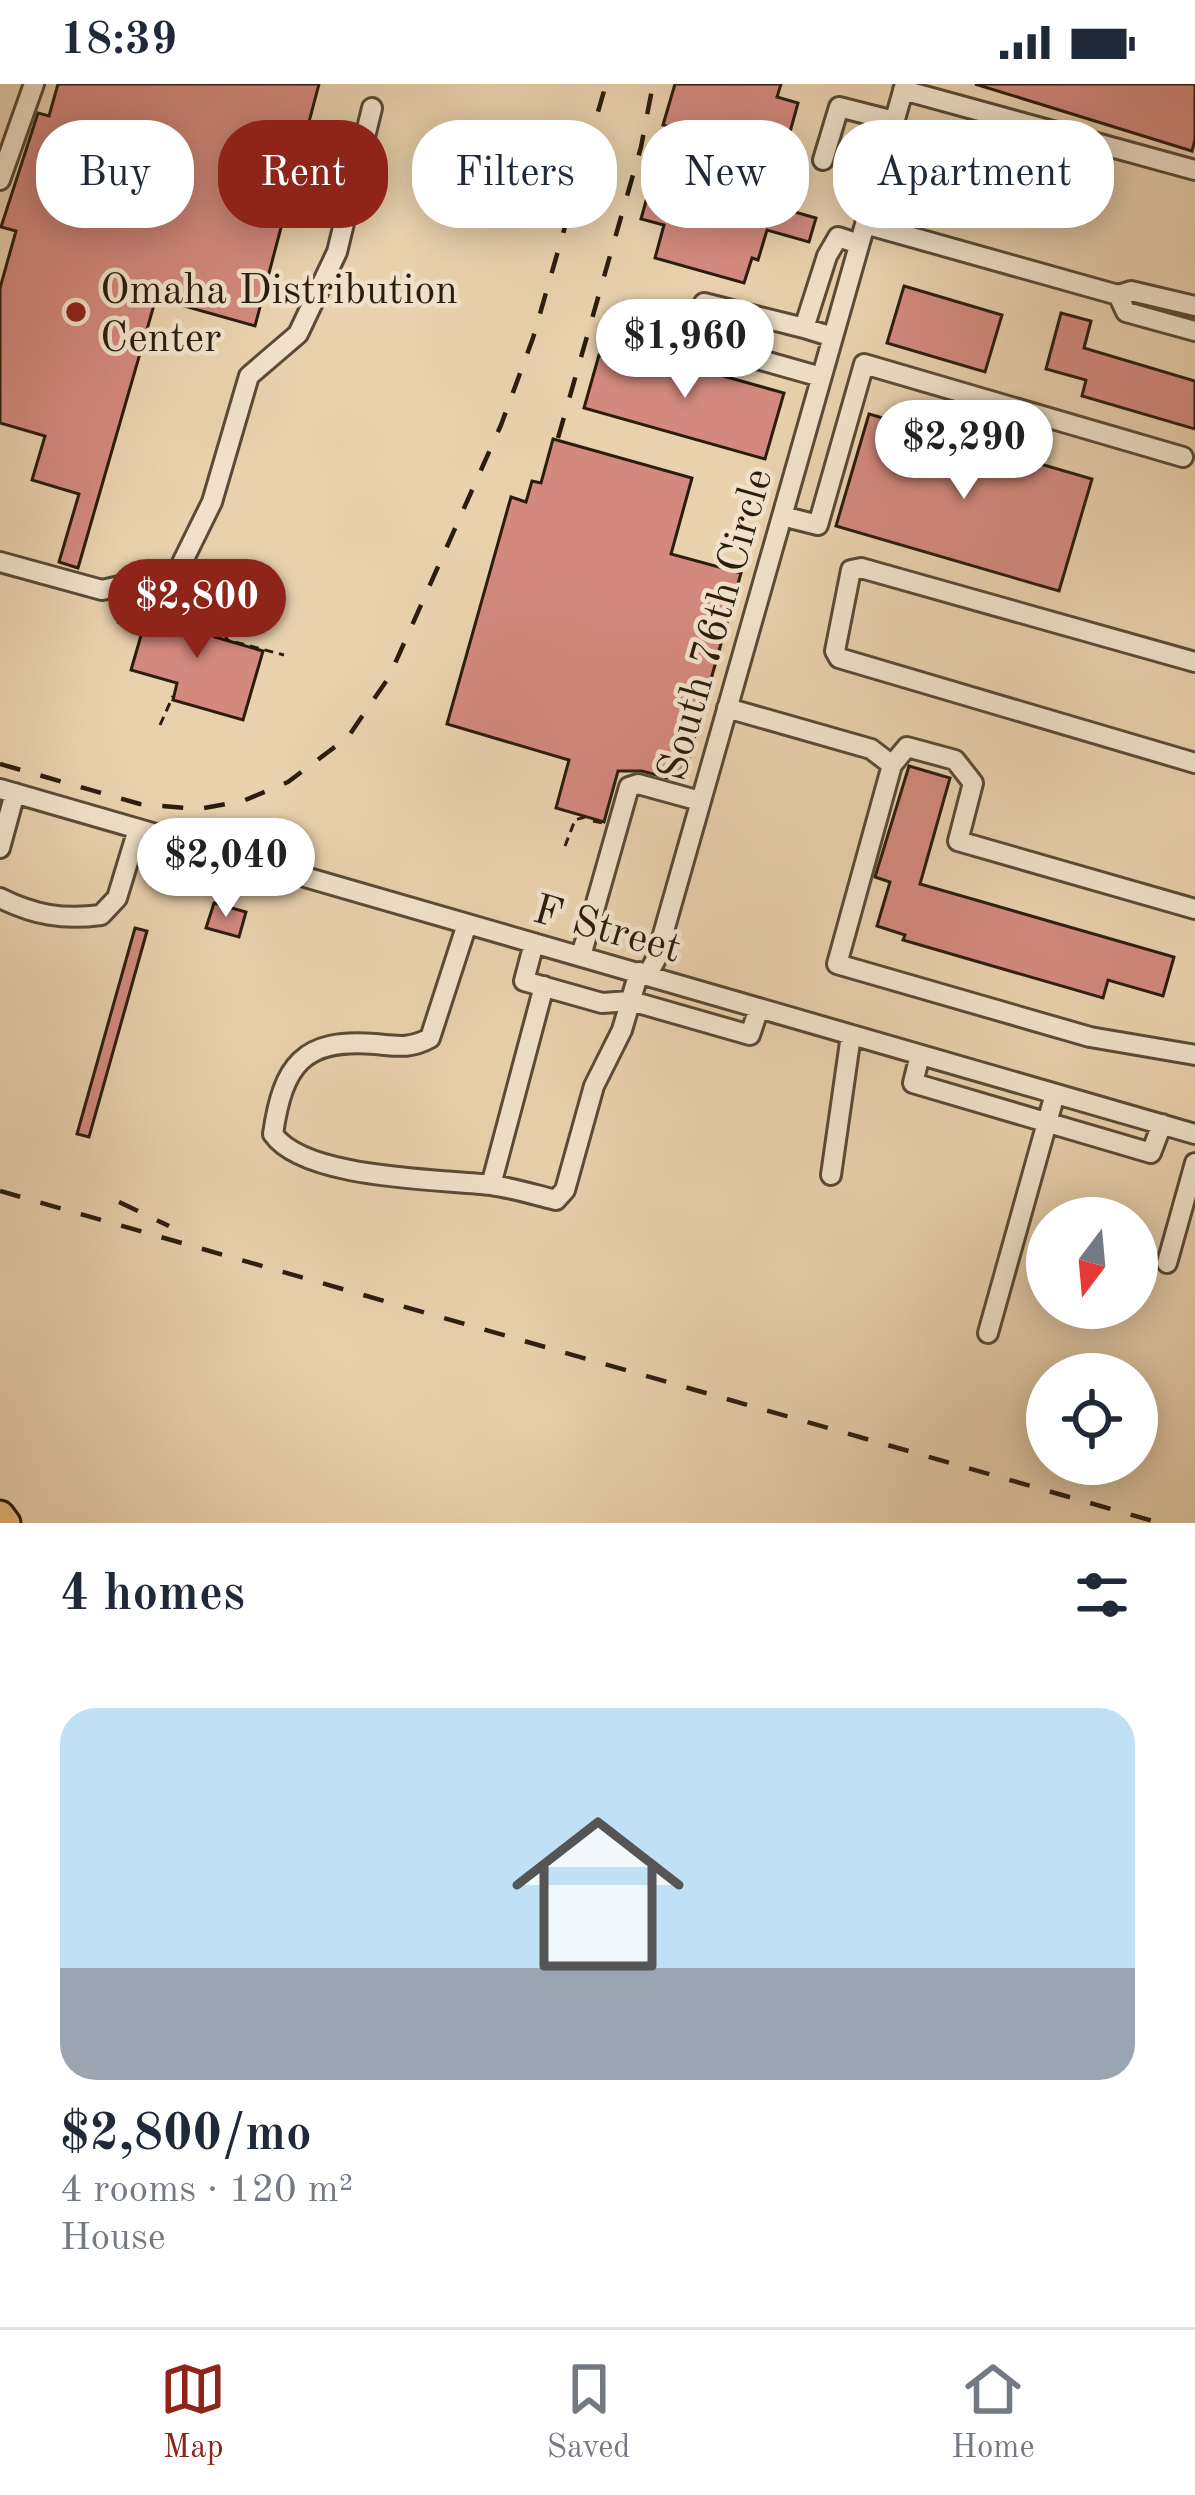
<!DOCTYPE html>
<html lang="en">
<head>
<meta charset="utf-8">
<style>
	body { margin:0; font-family:"Old Standard TT",serif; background:#f6f6f7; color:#1f2937; height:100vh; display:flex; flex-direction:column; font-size:45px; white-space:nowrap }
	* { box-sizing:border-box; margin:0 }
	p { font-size:39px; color:#747a83 }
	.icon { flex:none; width:66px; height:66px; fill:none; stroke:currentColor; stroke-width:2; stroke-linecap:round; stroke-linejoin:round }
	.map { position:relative; height:1439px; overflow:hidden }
	.sheet { display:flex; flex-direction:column; background:#fff; flex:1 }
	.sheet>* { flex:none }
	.top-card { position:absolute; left:36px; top:36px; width:1125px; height:108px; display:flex; gap:24px }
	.needle { width:78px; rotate:196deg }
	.buttons { position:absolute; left:1026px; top:1113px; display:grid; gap:24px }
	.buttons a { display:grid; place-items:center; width:132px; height:132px; border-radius:50%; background:#fff; box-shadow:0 6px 30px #0003; font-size:60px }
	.price { position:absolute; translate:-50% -102px; padding:0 27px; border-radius:42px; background:#fff; color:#222; font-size:39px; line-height:78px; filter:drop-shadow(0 3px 6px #0008) }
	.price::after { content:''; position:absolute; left:50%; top:72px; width:36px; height:27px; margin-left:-18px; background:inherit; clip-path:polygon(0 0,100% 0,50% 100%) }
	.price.selected { background:#8f2418; color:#fff }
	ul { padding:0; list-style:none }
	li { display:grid; align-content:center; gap:24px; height:636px; padding:0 60px }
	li+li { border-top:3px solid #e0e1e3 }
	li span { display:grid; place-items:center; height:372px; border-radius:36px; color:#555 }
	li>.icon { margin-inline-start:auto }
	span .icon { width:216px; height:216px; fill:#fffc; stroke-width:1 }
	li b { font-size:51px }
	h2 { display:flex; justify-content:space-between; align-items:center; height:144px; padding:0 60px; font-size:51px }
	.pill { padding:0 42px; border-radius:48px; background:#fff; box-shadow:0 6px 30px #0003; font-size:42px; line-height:108px }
	.pill.selected { background:#8f2418; color:#fff }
	.status { display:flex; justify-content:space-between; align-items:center; height:84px; padding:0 60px; background:#fff; direction:ltr }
	.status svg { height:33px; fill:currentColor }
	.tabs { display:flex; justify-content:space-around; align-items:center; height:168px; border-top:3px solid #e0e1e3; background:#fff; font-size:33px; color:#747a83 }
	.tabs a { display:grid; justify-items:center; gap:6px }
	.tabs .selected { color:#8f2418 }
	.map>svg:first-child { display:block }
</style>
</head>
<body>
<div class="status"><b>18:39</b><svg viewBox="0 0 49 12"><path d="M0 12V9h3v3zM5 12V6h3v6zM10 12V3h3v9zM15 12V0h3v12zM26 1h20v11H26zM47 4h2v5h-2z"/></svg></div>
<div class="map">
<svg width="1195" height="1439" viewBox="0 0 1195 1439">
	<rect width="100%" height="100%" fill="#e9d1ad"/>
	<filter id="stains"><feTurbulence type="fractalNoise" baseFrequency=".00167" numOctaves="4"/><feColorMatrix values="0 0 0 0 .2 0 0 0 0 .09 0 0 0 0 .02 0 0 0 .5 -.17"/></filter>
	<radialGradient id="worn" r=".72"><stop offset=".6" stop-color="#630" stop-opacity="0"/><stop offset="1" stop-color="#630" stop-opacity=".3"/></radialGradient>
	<path fill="#d3897e" stroke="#2b1d0e" stroke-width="3" d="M58,0h261l-64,242 -99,-28 -78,270 -19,-6 20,-68 -47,-14 13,-44 -45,-13v-135l16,-57 -15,-4 37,-114 11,3z
		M675,0h106l-4,13 21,6 -11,40 -22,-7 -4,17 -98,-28z
		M975,0h220v55l-3,12z
		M654,88l162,46 -7,24 -42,-12 -9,30 -6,-2 -8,25 -89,-25 9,-33 -23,-6z
		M904,202l98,29 -17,57 -98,-29z
		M1061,229l30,8 -7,27 111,33v48l-113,-33 4,-16 -40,-11z
		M619,263l165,46 -19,66 -181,-51 15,-53 16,4z
		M869,330l223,65 -33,112 -223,-65z
		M553,355l139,39 -21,76 70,19 -59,209 -40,-11h-24l-14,51 -48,-14 13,-48 -122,-36 64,-227 15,5 6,-21 9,2z
		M151,517l69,20 -5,16 48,14 -20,69 -70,-20 4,-17 -46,-13z
		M909,682l41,12 -30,106 254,73 -11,39 -55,-16 -5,18 -200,-58 2,-5 -28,-9 13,-44 -15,-5z
		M214,819l32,9 -7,25 -33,-9z
		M135,844l12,3 -58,206 -12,-3z"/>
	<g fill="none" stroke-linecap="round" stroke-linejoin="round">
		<g stroke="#5a4a36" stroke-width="24">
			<path id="minor" d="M903,6l292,80
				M823,76l16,-53 55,14
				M0,96l34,-96
				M865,140l253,71 8,17 69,19
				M1118,211l13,-4 64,15
				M704,219l100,25
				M833,253l-29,-9 23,-72 11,-19 21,7
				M736,269l85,24
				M782,432l36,9 46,-161 319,93
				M0,478l102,28 75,-17 35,-71 37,-126 49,-42 39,-82 35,-144
				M1195,578l-334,-94 -10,2 -16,81 4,7 356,105
				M727,624l144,41 21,16
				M0,705l1195,345
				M0,764l15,-55
				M0,814c34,17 63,22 101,17l16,-17 21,-69
				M1195,825l-237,-68 15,-58 -18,-23 -48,-13 -15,18 -55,199 253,73 105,18
				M467,840l-37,114c-20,11 -33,8 -55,6 -72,-6 -92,21 -102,90 31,45 165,45 218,51 22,3 44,10 65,15l9,-10 29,-104 28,-56 17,-58
				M534,859l-10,38 78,22 29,-2 119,34 9,-27
				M581,872l48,-169 9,-3 62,17
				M648,890l8,-15 249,-875
				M920,971l-7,28 238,70 11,-29
				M831,1091l20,-140
				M491,1101l53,-199
				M1167,1179l28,-100
				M988,1249l67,-239"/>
		</g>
		<g stroke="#2b1d0e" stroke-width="33">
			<path id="highway" d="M0,1431l6,8"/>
		</g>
		<path stroke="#2b1d0e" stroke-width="3" stroke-dasharray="9 6" stroke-linecap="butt" d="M195,513l12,4 -3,15 17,4 6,20 57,15
			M117,538l26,8
			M160,641l13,-29
			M593,737l10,2
			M565,762l10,-26 10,-3"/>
		<use href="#minor" stroke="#f1e1ca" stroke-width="18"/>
		<use href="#highway" stroke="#e4b876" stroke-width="27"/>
		<path stroke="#2b1d0e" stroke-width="4.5" stroke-dasharray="21 21" stroke-linecap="butt" d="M558,354l83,-291 12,-63
			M0,680l140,40 59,5 44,-8 45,-19 60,-45 41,-60 112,-252 32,-87 73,-254
			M0,1107l1160,332
			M119,1118l50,24"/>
	</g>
	<circle fill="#8f2418" stroke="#f1e1ca" stroke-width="4.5" cx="76" cy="228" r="12"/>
	<g text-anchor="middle" stroke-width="9" stroke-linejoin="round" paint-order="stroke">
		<g font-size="42" fill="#2b1d0e" stroke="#f1e1ca" text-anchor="start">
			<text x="100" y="219">Omaha Distribution<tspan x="100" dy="48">Center</tspan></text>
		</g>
		<g font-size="42" fill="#2b1d0e" stroke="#f1e1ca">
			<text transform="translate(713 540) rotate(-74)" y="15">South 76th Circle</text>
			<text transform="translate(608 843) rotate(16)" y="15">F Street</text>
		</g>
	</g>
	<rect width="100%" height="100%" filter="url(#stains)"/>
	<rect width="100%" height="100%" fill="url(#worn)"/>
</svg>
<div class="buttons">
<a><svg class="needle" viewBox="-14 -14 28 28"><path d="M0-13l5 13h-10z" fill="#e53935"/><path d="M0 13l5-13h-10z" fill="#747a83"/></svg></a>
<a><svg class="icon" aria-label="locate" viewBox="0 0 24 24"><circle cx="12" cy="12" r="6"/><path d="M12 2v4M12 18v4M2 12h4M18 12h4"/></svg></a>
</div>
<b class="price" style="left:685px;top:317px">$1,960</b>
<b class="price" style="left:964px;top:418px">$2,290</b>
<b class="price selected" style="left:197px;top:577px">$2,800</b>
<b class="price" style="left:226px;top:836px">$2,040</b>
<div class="top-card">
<a class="pill">Buy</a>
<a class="pill selected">Rent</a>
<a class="pill">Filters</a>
<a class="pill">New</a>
<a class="pill">Apartment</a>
</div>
</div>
<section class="sheet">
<h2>4 homes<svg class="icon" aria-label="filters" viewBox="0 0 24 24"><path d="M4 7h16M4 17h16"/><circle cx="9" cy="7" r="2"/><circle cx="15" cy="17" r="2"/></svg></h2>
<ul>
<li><span style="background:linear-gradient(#bfe0f5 70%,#9aa5b1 0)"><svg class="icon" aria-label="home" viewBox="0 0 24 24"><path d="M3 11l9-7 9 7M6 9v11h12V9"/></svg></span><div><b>$2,800/mo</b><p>4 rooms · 120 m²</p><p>House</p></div></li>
</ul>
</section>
<nav class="tabs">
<a class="selected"><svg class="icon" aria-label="map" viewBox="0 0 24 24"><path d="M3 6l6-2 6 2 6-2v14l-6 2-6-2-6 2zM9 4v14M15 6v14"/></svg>Map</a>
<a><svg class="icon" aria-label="saved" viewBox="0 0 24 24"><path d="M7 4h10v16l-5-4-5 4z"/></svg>Saved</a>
<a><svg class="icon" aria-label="home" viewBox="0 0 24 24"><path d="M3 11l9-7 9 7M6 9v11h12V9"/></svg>Home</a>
</nav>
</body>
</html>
